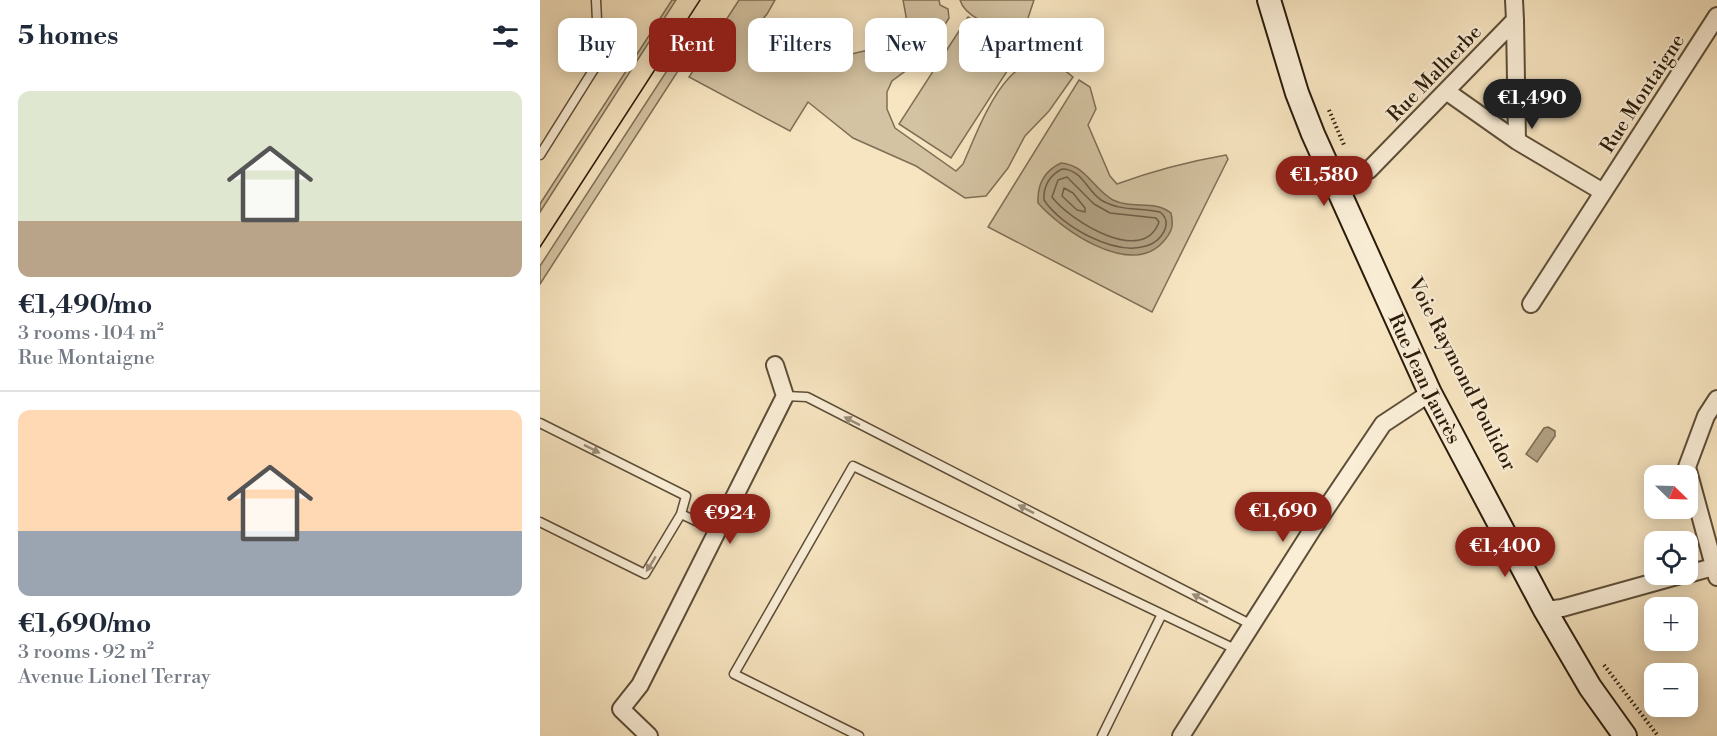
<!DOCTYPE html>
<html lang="en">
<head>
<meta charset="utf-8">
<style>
	body { margin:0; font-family:"Libre Bodoni",serif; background:#f2f2f3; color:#1f2937; height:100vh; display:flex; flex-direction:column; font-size:22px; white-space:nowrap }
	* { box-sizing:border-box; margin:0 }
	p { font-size:20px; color:#747a83 }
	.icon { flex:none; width:33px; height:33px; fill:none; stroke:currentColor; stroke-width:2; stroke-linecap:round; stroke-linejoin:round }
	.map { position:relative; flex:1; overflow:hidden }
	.side { display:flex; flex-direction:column; background:#fff; width:540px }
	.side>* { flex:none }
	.banner { position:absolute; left:18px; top:18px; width:570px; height:54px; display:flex; gap:12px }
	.needle { width:39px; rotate:113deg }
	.controls { position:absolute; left:1104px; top:465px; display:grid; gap:12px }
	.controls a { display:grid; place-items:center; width:54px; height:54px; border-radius:12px; background:#fff; box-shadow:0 3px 15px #0003; font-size:30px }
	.price { position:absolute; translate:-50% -51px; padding:0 14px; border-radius:21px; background:#8f2418; color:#fff; font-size:20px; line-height:39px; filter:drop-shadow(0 2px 3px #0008) }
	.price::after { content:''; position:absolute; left:50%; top:36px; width:18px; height:14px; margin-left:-9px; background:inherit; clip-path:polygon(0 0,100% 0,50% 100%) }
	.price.selected { background:#222; color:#fff }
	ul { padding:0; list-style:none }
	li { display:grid; align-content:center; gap:12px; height:318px; padding:0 18px }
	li+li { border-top:2px solid #e0e1e3 }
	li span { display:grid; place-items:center; height:186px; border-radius:12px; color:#555 }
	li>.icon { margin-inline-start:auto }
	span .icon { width:108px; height:108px; fill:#fffc; stroke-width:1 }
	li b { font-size:26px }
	h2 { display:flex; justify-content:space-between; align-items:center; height:72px; padding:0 18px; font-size:26px }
	.chip { padding:0 21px; border-radius:12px; background:#fff; box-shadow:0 3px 15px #0003; font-size:21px; line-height:54px }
	.chip.selected { background:#8f2418; color:#fff }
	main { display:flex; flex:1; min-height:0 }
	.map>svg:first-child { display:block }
</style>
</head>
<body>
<main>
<section class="side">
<h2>5 homes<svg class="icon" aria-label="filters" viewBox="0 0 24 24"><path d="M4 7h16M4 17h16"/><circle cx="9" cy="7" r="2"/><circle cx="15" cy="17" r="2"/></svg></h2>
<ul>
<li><span style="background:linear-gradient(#dfe7d0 70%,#b9a48a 0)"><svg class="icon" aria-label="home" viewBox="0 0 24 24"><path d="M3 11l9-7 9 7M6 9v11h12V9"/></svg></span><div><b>€1,490/mo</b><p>3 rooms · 104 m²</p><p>Rue Montaigne</p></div></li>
<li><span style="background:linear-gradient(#ffd9b3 65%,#9aa5b1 0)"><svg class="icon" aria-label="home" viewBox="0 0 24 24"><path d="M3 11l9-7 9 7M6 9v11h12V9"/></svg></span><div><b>€1,690/mo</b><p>3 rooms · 92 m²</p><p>Avenue Lionel Terray</p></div></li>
</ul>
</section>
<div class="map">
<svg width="1177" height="736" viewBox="0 0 1177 736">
	<rect width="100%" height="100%" fill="#f7e5c1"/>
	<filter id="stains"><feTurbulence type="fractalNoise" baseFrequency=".00333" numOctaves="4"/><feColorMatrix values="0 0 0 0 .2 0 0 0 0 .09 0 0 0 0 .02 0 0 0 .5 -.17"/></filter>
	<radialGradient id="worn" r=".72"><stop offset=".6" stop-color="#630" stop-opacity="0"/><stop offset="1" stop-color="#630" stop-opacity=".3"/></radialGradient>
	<path fill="#d4c3a2" stroke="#7f6f56" stroke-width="1.5" d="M132,0h4l-136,212v-8z
		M199,0h36l-8,14 -16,19 41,26 14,-18 25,18 70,-17 7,5v22l-16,12 -5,11v17l8,19 61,43 7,-7c19,-42 51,-140 110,-87l-24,34 -24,25 -17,32 -22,28 -21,2 -49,-32 -63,-28 -45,-36 -18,29 -101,-54z
		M363,0h36l1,5 8,4 1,9 -16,26 -25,-17z
		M420,0h74l-12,36c-18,-7 -56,-15 -62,-36z
		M428,17l52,34 -69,107 -52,-34z
		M130,66l8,5 -138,213v-18z
		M539,80l11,7 6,22 -8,16 22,51 7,8c38,-14 69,-22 109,-29l2,4 -76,153 -164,-85z"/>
	<path fill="#b1a082" stroke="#7b6b52" stroke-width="1.5" d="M521,163c25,2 32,26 52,37 20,10 40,-1 58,13 3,13 1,19 -8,29 -33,36 -101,-12 -125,-39 -1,-19 6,-32 23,-40z
		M1008,427l7,4v5l-18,26 -11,-8 18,-26z"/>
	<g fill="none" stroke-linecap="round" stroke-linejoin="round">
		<path stroke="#6e5e46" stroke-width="1.5" d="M522,169c20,0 25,22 39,31 20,12 38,7 59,12 14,11 1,30 -14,34 -32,10 -85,-20 -102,-46 -1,-14 6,-25 18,-31z
			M527,177l27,27 16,9 46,5 3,4c-16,45 -90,-2 -107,-25l6,-17z
			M524,188l9,5 12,15v4l-8,-2 -15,-14z"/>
		<g stroke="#5d4e37" stroke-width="11">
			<path id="lane" d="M0,155l59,-94 -3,-61
				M245,396l22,1 445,228
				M0,423l146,73 -5,18 -36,60 -105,-52
				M141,514l36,17
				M319,736l-125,-62 119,-208 382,183
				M562,736l60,-122"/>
		</g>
		<g stroke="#5d4e37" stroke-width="20">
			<path id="street" d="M975,20l2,121
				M906,91l71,50 86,51
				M796,184l33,-14 146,-150 -1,-20
				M991,304l186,-288
				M1177,399l-11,17 -19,51 30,110
				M1148,574l29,-8
				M1005,610l17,-2 122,-34
				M109,736l-28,-27 19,-24 145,-289 -10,-31
				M641,736l138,-217 64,-95 47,-31"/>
		</g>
		<g stroke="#2a1b09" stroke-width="26">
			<g id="secondary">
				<path id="s1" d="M729,0l28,93 16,41 117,259 115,217 45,77 35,49"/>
			</g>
		</g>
		<path stroke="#2a1b09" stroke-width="4" stroke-dasharray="1.5 3" stroke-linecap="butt" d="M789,110l15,35
			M1064,665l54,71"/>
		<use href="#lane" stroke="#faeed7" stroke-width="8"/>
		<use href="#street" stroke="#faeed7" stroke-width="16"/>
		<use href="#secondary" stroke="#faeed7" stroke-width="22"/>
		<path stroke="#2a1b09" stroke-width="1.5" d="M0,247l160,-247"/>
	</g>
	<defs><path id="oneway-solid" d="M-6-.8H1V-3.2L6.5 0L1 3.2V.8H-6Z" transform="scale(1.5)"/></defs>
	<g fill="#9c8f7a">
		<use href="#oneway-solid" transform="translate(312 421) rotate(-153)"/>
		<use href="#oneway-solid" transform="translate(52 449) rotate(27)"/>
		<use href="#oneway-solid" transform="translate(486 509) rotate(-153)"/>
		<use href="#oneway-solid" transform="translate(111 564) rotate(122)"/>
		<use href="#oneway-solid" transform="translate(660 598) rotate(-153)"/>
	</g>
	<g text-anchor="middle" stroke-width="4.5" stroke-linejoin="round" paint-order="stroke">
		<g font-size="20" fill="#2a1b09" stroke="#faeed7">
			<text transform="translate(894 73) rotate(-46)" y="7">Rue Malherbe</text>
			<text transform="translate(1102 93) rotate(-57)" y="7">Rue Montaigne</text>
			<text transform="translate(923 374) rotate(63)" y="7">Voie Raymond Poulidor</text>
			<text dy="7" stroke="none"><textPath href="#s1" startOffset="410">Rue Jean Jaurès</textPath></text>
		</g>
	</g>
	<rect width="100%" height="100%" filter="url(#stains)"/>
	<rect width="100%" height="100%" fill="url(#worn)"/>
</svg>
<div class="controls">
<a><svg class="needle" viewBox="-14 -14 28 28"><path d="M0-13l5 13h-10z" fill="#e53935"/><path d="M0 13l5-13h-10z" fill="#747a83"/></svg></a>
<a><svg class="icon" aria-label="locate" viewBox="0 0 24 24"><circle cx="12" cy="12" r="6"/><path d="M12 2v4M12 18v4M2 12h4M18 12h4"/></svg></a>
<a>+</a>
<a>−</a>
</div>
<b class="price selected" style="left:992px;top:130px">€1,490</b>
<b class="price" style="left:784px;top:207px">€1,580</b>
<b class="price" style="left:743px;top:543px">€1,690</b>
<b class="price" style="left:190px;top:545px">€924</b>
<b class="price" style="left:965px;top:578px">€1,400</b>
<div class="banner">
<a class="chip">Buy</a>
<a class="chip selected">Rent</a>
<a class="chip">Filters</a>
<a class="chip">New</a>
<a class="chip">Apartment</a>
</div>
</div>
</main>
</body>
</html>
